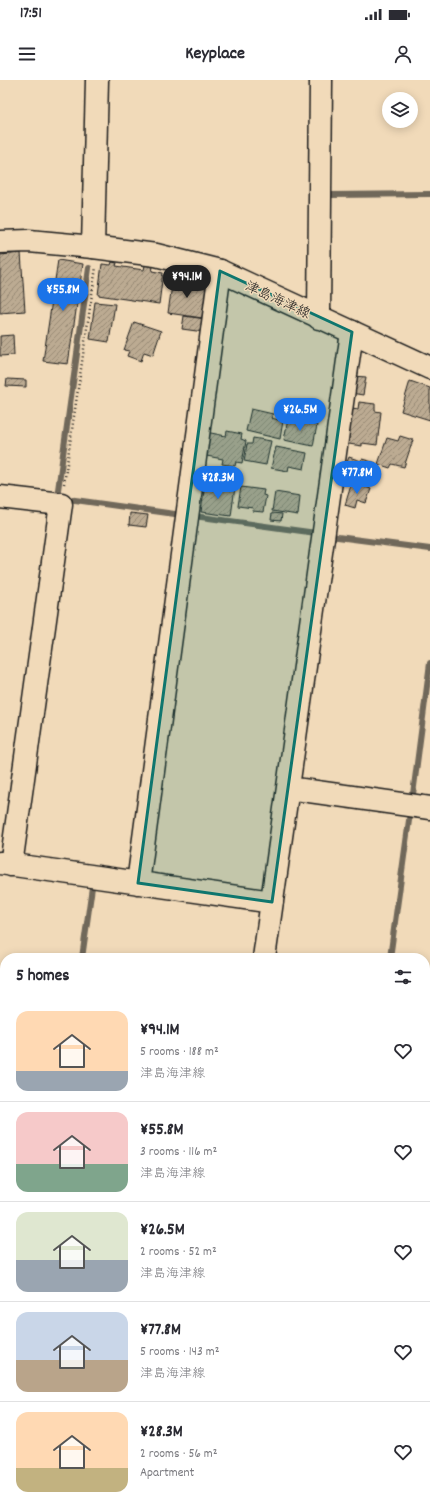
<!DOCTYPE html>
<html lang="en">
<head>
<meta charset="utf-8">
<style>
	body { margin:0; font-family:Dekko,"Klee One",sans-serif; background:#f2f2f3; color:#2b2b33; height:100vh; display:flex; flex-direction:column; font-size:15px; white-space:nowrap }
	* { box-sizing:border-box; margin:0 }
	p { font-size:13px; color:#7c7c81 }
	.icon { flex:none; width:22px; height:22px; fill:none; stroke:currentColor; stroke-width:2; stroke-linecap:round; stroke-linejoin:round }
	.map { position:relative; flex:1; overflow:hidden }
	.panel { position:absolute; left:0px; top:873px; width:430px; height:556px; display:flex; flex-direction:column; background:#fff; border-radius:16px 16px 0 0; box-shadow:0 2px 10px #0003 }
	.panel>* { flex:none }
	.fabs { position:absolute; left:382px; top:12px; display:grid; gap:8px }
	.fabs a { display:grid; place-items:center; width:36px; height:36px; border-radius:50%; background:#fff; box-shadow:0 2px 10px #0003; font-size:20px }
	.price { position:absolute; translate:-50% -34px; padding:0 9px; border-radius:14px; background:#1a73e8; color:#fff; font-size:13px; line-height:26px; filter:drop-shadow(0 1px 2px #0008) }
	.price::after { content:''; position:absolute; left:50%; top:24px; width:12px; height:9px; margin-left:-6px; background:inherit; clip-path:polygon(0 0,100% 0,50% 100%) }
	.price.current { background:#222; color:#fff }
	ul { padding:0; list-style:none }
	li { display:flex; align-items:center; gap:12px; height:100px; padding:0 16px }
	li+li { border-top:1px solid #e1e1e2 }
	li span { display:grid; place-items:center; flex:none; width:112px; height:80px; border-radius:12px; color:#555 }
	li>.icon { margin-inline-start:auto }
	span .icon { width:48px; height:48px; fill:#fffc; stroke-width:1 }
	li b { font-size:17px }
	h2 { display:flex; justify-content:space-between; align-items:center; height:48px; padding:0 16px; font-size:17px }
	.status { display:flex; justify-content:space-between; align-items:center; height:28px; padding:0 20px; background:#fff; direction:ltr }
	.status svg { height:11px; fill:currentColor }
	header { display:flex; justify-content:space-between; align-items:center; height:52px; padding:0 16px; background:#fff; font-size:18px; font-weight:700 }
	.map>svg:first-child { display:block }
</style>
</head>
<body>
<div class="status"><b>17:51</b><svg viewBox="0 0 49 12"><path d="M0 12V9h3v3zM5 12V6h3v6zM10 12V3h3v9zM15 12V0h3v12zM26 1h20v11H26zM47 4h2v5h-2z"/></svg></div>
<header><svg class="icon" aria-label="menu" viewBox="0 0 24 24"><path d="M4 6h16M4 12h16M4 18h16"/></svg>Keyplace<svg class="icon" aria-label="person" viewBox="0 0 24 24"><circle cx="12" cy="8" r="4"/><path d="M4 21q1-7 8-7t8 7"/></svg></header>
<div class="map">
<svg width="430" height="1429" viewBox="0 0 430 1429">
	<defs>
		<pattern id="building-hatch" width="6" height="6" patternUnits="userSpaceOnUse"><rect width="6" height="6" fill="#bcab92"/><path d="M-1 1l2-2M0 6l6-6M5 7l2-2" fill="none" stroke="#988a76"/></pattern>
	</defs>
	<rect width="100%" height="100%" fill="#f1dab9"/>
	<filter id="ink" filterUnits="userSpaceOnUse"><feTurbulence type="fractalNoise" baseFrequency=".025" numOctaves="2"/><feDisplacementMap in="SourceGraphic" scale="8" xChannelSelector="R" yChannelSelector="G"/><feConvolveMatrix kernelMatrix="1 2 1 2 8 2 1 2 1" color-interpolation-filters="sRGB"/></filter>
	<g filter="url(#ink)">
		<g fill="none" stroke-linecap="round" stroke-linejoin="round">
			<path stroke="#70675a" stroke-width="6" d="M329,109v6l101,-1
				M57,417l32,-229
				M68,419l114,16
				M194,436l122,17
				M330,456l100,13
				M412,722l18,-139
				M82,878l11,-78
				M390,878l20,-145
				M5,1429l1,-5
				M313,1429v-5"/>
		</g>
		<path fill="url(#building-hatch)" stroke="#1c1c1c" d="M21,173l4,58 -25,2v-58z
			M58,180l25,4 -15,100 -25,-3z
			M112,182l5,1 -1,3 28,4 1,-5 8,2 -1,4 11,2 -4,31 -61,-9 4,-31 9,1z
			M173,198l18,2 -1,6 16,2 -4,30 -34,-5z
			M95,222l20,2 -6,38 -19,-3z
			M184,236l22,3 -2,13 -22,-3z
			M134,242l27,9 -8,24 -9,-3 -3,9 -14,-5 2,-5 -5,-1z
			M13,255l1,20 -14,1v-20z
			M353,296l13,1 -3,18 -12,-2z
			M7,299l19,1v7l-20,-1z
			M410,301l20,7v32l-29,-9z
			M359,322l16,2v7l6,1 -4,33 -15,-2v3l-20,-3 5,-36 11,2z
			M251,329l22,5 -2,4 12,3 -3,18 -34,-8z
			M288,339l29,6 -4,21 -29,-6z
			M227,351l15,3 -1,5 5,2 -4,22 -6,-1 -1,4 -13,-2 1,-5 -22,-4 5,-23 20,4z
			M400,356l13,4 -9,27 -12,-3 -2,4 -12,-4 9,-26 11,3z
			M253,358l18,3 -5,24 -22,-4 3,-17h5z
			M276,367l31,6 -3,16 -15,-3 -1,5 -17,-3z
			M349,377l12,4 -3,8 -12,-4z
			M362,379l14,4 -3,9 -14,-4z
			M357,391l15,5 -3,11 -16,-5z
			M352,402l19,7 -5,14 -9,-3 -2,8 -10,-3z
			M205,403l30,4 -4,29 -30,-4z
			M241,407l23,3 -1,5 3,1 -3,16 -11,-1 1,-3 -15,-2z
			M275,412l25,4 -2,19 -26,-4z
			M130,433l18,2 -2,12 -17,-2z
			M272,433l10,1 -1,7 -10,-1z"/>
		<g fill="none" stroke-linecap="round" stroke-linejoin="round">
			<g stroke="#1c1c1c" stroke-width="25">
				<path id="minor" d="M93,167l4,-167
					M319,238l2,-238
					M0,417l61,7 -50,361
					M288,708l142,20
					M0,783l272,39
					M138,803l82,-612
					M264,878l88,-626
					M0,1189l5,1
					M425,1245h5
					M425,1386l5,-44
					M188,1429l1,-5
					M420,1429l1,-5"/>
			</g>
			<g stroke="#1c1c1c" stroke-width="25">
				<path id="major" d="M0,162l29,-1 64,6 63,8 64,16 210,97"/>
			</g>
			<path stroke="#1c1c1c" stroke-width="2.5" stroke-dasharray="1 3" stroke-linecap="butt" d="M64,404l32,-217"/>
			<use href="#minor" stroke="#f1dab9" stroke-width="22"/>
			<use href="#major" stroke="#f1dab9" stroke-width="22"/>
		</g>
	</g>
	<path fill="#0f766e" fill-opacity="0.2" stroke="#0f766e" stroke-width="3" stroke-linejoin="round" d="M220,191l132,61 -80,570 -134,-19z"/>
	<g text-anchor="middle" stroke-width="3" stroke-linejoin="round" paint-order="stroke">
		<g font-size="14" fill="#1c1c1c" stroke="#f1dab9">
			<text transform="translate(278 219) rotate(25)" y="5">津島海津線</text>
		</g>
	</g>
</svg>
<div class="fabs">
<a><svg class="icon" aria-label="layers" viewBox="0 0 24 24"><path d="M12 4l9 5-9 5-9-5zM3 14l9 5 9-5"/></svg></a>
</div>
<b class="price current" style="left:187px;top:219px">¥94.1M</b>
<b class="price" style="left:63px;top:232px">¥55.8M</b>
<b class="price" style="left:300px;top:352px">¥26.5M</b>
<b class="price" style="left:357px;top:415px">¥77.8M</b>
<b class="price" style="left:218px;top:420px">¥28.3M</b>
<section class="panel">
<h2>5 homes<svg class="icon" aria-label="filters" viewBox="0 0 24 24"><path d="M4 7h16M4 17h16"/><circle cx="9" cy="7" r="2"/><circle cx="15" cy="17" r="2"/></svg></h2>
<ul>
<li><span style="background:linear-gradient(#ffd9b3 75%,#9aa5b1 0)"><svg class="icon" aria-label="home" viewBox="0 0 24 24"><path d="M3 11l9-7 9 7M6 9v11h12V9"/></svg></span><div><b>¥94.1M</b><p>5 rooms · 188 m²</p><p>津島海津線</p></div><svg class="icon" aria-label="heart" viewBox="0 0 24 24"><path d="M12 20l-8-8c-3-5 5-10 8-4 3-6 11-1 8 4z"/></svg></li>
<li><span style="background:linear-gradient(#f6c9c9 65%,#7fa58c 0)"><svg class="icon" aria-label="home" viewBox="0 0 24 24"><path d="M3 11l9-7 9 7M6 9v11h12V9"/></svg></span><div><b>¥55.8M</b><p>3 rooms · 116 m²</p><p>津島海津線</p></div><svg class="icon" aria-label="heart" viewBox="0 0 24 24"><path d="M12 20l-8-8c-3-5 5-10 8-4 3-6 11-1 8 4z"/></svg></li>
<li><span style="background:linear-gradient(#dfe7d0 60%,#9aa5b1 0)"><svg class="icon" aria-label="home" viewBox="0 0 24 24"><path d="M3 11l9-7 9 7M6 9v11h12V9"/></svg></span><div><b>¥26.5M</b><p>2 rooms · 52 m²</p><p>津島海津線</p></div><svg class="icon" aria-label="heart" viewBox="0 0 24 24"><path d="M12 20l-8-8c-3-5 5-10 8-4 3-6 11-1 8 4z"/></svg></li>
<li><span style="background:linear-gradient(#c9d6e8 60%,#b9a48a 0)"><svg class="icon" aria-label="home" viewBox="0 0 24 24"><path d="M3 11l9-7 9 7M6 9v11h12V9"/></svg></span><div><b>¥77.8M</b><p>5 rooms · 143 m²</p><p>津島海津線</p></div><svg class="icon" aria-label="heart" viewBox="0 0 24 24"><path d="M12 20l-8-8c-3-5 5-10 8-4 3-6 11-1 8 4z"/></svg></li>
<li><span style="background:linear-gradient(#ffd9b3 70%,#c2b280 0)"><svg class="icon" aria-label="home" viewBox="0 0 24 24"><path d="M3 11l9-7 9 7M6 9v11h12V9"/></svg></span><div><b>¥28.3M</b><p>2 rooms · 56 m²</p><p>Apartment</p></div><svg class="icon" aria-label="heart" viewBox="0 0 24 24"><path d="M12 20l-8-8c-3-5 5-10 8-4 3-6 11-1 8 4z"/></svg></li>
</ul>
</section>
</div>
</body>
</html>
